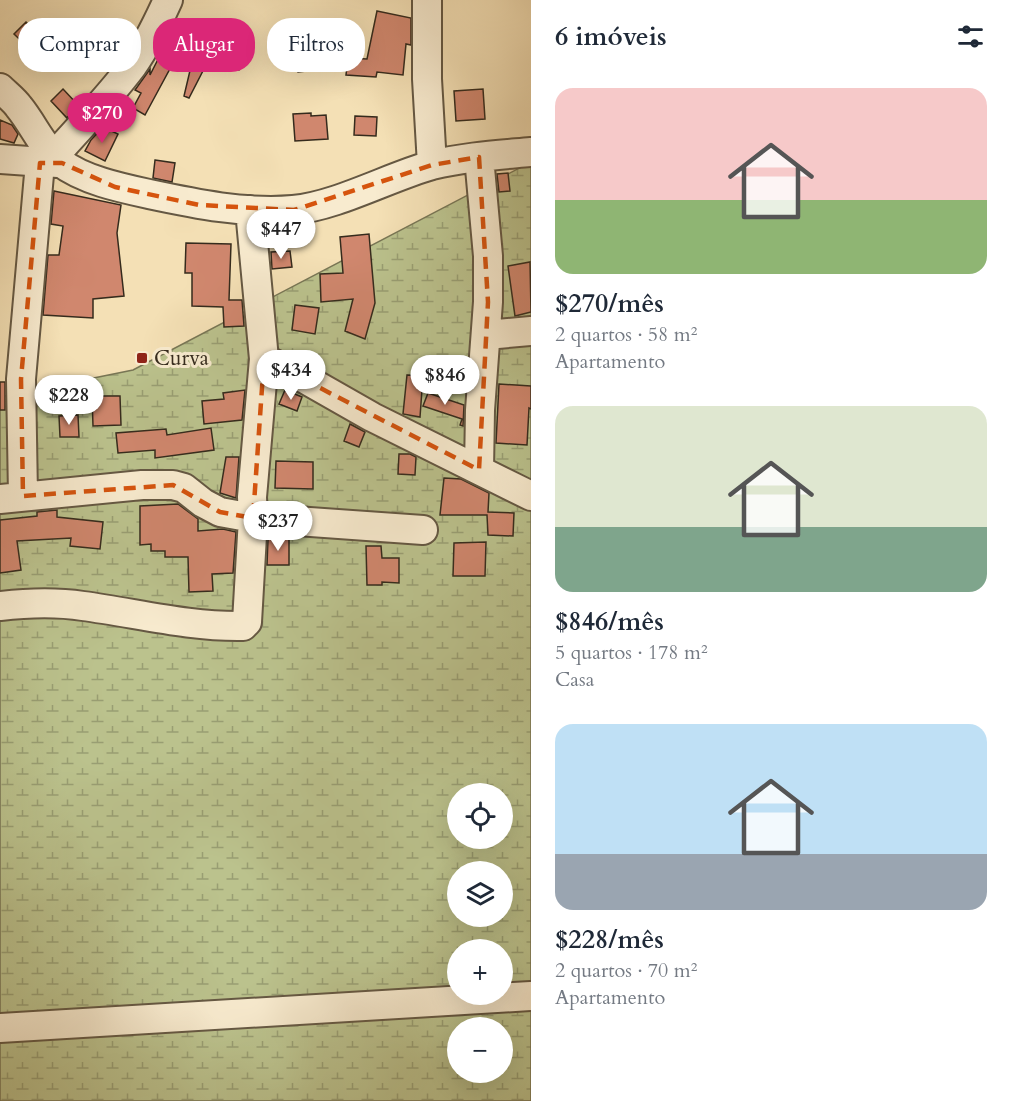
<!DOCTYPE html>
<html lang="pt">
<head>
<meta charset="utf-8">
<style>
	body { margin:0; font-family:Cardo,serif; background:#f6f6f7; color:#1f2937; height:100vh; display:flex; flex-direction:column; font-size:22px; white-space:nowrap }
	* { box-sizing:border-box; margin:0 }
	p { font-size:20px; color:#747a83 }
	.icon { flex:none; width:33px; height:33px; fill:none; stroke:currentColor; stroke-width:2; stroke-linecap:round; stroke-linejoin:round }
	.map { position:relative; flex:1; overflow:hidden }
	.panel { display:flex; flex-direction:column; background:#fff; width:480px }
	.panel>* { flex:none }
	.guide { position:absolute; left:18px; top:18px; width:423px; height:54px; display:flex; gap:12px }
	.fabs { position:absolute; left:447px; top:783px; display:grid; gap:12px }
	.fabs a { display:grid; place-items:center; width:66px; height:66px; border-radius:50%; background:#fff; box-shadow:0 6px 24px #0002; font-size:30px }
	.price { position:absolute; translate:-50% -51px; padding:0 14px; border-radius:21px; background:#fff; color:#222; font-size:20px; line-height:39px; filter:drop-shadow(0 2px 3px #0008) }
	.price::after { content:''; position:absolute; left:50%; top:36px; width:18px; height:14px; margin-left:-9px; background:inherit; clip-path:polygon(0 0,100% 0,50% 100%) }
	.price.on { background:#db2777; color:#fff }
	ul { padding:0; list-style:none }
	li { display:grid; align-content:center; gap:12px; height:318px; padding:0 24px }
	li span { display:grid; place-items:center; height:186px; border-radius:18px; color:#555 }
	li>.icon { margin-inline-start:auto }
	span .icon { width:108px; height:108px; fill:#fffc; stroke-width:1 }
	li b { font-size:26px }
	h2 { display:flex; justify-content:space-between; align-items:center; height:72px; padding:0 24px; font-size:26px }
	.tag { padding:0 21px; border-radius:24px; background:#fff; box-shadow:0 6px 24px #0002; font-size:21px; line-height:54px }
	.tag.on { background:#db2777; color:#fff }
	main { display:flex; flex:1; min-height:0 }
	.map>svg:first-child { display:block }
</style>
</head>
<body>
<main>
<div class="map">
<svg width="531" height="1101" viewBox="0 0 531 1101">
	<defs>
		<pattern id="wetland-marsh" width="20" height="14" patternUnits="userSpaceOnUse" patternTransform="scale(1.5)"><rect width="20" height="14" fill="#bbc28d"/><path d="M1 5h8M5 5V1M11 12h8M15 12V8" fill="none" stroke="#999e73"/></pattern>
	</defs>
	<rect width="100%" height="100%" fill="#f4e0b5"/>
	<filter id="stains"><feTurbulence type="fractalNoise" baseFrequency=".00333" numOctaves="4"/><feColorMatrix values="0 0 0 0 .2 0 0 0 0 .09 0 0 0 0 .02 0 0 0 .5 -.17"/></filter>
	<radialGradient id="worn" r=".72"><stop offset=".6" stop-color="#630" stop-opacity="0"/><stop offset="1" stop-color="#630" stop-opacity=".3"/></radialGradient>
	<path fill="url(#wetland-marsh)" stroke="#787655" stroke-width="1.5" fill-rule="evenodd" d="M531,162v939h-531v-704l133,-27zM458,794h44v44h-44zM458,872h44v44h-44zM458,950h44v44h-44zM458,1028h44v44h-44z"/>
	<path fill="#d0876e" stroke="#352b1d" stroke-width="1.5" d="M377,11l34,7v27l-5,-1 -3,31 -26,-3 -1,5 -30,-2 2,-17 19,1z
		M26,22l16,15 -10,14 -18,-17z
		M284,22h23l-1,49 -8,1 -6,-33h-8z
		M172,32l14,7 -41,76 -12,-7 8,-15 -6,-3 15,-21v6z
		M229,35l14,2 -4,33 -33,-5 -17,33 -5,-2 12,-51 29,15z
		M63,89l15,16 -11,13 -16,-17z
		M483,89l2,30 -29,2 -2,-30z
		M311,113v3l15,-1 2,24 -33,2 -2,-27z
		M355,116l22,1 -1,19 -22,-1z
		M0,120l12,5 6,9 -4,9 -14,-4z
		M103,127l15,7 -13,27 -20,-10 6,-11z
		M155,160l20,3 -3,19 -19,-4z
		M508,173l2,18 -11,1 -2,-18z
		M54,191l67,14 -4,28 7,63 -31,3v19l-50,-3 5,-60h11l4,-29 -12,-2z
		M369,234l6,69 -10,36 -20,-8 8,-32 -32,3 -1,-28 23,-1 -3,-36z
		M186,243l45,1 -2,56h13l2,26 -20,1 -1,-20 -31,-1v-33h-7z
		M290,251l2,16 -20,2 -1,-17z
		M530,262l1,50 -16,4 -7,-50z
		M295,305l24,3 -4,26 -23,-4z
		M407,375l16,1 -3,41 -17,-3z
		M0,382h5v28h-5z
		M499,384l32,2v23l-2,-1 -2,37 -31,-2z
		M245,390l-3,30 -38,4 -2,-23 22,-2 -1,-6z
		M285,390l17,7 -5,14 -18,-7z
		M428,393l36,12 -1,21 -3,-1 2,-6 -39,-13z
		M92,396h28l1,29 -28,1z
		M78,415l1,22h-19l-1,-21z
		M350,424l15,8 -6,15 -15,-6z
		M211,428l3,22 -59,8v-8l-37,3 -2,-20 50,-4 1,6z
		M399,454h11l6,3 -1,18 -17,-1z
		M226,457h13l-3,41 -16,-5z
		M276,461l37,1v27l-38,-1z
		M444,478l17,1 28,14 -1,19 26,1 -1,23 -25,-1 -1,-20h-47z
		M178,504l20,15v12l25,-2 13,3 -3,41 -21,1 1,17 -24,1 -1,-35h-23v-6h-14v-7l-11,1v-39z
		M57,510v7l46,5 -3,27 -30,-3 1,-8 -54,3 4,29 -21,3v-53l37,-4v-4z
		M268,539h21v26h-22z
		M486,542l-1,34h-32l1,-33z
		M366,546h15l1,12h17v25l-17,-1v3h-15z"/>
	<g fill="none" stroke-linecap="round" stroke-linejoin="round">
		<g stroke="#655843" stroke-width="32">
			<path id="minor" d="M427,0v79l5,86
				M0,88c6,6 14,12 19,19 14,17 24,41 41,55 23,18 61,26 89,32 47,10 96,20 144,16 44,-4 96,-33 139,-45 32,-8 66,-10 99,-13
				M54,156c27,-30 55,-59 79,-91 14,-20 25,-43 35,-65
				M0,159l58,4
				M250,210l14,149 -12,138 1,21 170,12
				M486,335l45,-4
				M264,359l43,21 65,37 159,79
				M479,470l1,-60 8,-108v-46l-9,-99
				M23,496l-2,-117 19,-216
				M0,499l142,-14h31l11,3 19,15 17,9 33,6 -6,104 -4,4c-54,1 -107,-13 -160,-20 -27,-4 -56,-3 -83,0
				M0,1028l531,-32"/>
		</g>
		<use href="#minor" stroke="#f8ebcf" stroke-width="28"/>
	</g>
	<path fill="none" stroke="#d6540e" stroke-width="4.5" stroke-dasharray="12 8" stroke-linejoin="round" d="M479,157l9,145 -9,168 -215,-111 -11,159 -33,-6 -47,-27 -150,11 -2,-117 19,-216h22l53,24 84,18 95,5 138,-45z"/>
	<rect fill="#8f2418" stroke="#f8ebcf" stroke-width="2" x="136" y="352" width="12" height="12" rx="3"/>
	<g text-anchor="middle" stroke-width="6" stroke-linejoin="round" paint-order="stroke">
		<g font-size="21" fill="#352b1d" stroke="#f8ebcf" text-anchor="start">
			<text x="154" y="365">Curva</text>
		</g>
	</g>
	<rect width="100%" height="100%" filter="url(#stains)"/>
	<rect width="100%" height="100%" fill="url(#worn)"/>
</svg>
<div class="fabs">
<a><svg class="icon" aria-label="locate" viewBox="0 0 24 24"><circle cx="12" cy="12" r="6"/><path d="M12 2v4M12 18v4M2 12h4M18 12h4"/></svg></a>
<a><svg class="icon" aria-label="layers" viewBox="0 0 24 24"><path d="M12 4l9 5-9 5-9-5zM3 14l9 5 9-5"/></svg></a>
<a>+</a>
<a>−</a>
</div>
<b class="price on" style="left:102px;top:144px">$270</b>
<b class="price" style="left:281px;top:260px">$447</b>
<b class="price" style="left:291px;top:401px">$434</b>
<b class="price" style="left:445px;top:406px">$846</b>
<b class="price" style="left:69px;top:426px">$228</b>
<b class="price" style="left:278px;top:552px">$237</b>
<div class="guide">
<a class="tag">Comprar</a>
<a class="tag on">Alugar</a>
<a class="tag">Filtros</a>
</div>
</div>
<section class="panel">
<h2>6 imóveis<svg class="icon" aria-label="filters" viewBox="0 0 24 24"><path d="M4 7h16M4 17h16"/><circle cx="9" cy="7" r="2"/><circle cx="15" cy="17" r="2"/></svg></h2>
<ul>
<li><span style="background:linear-gradient(#f6c9c9 60%,#8fb573 0)"><svg class="icon" aria-label="home" viewBox="0 0 24 24"><path d="M3 11l9-7 9 7M6 9v11h12V9"/></svg></span><div><b>$270/mês</b><p>2 quartos · 58 m²</p><p>Apartamento</p></div></li>
<li><span style="background:linear-gradient(#dfe7d0 65%,#7fa58c 0)"><svg class="icon" aria-label="home" viewBox="0 0 24 24"><path d="M3 11l9-7 9 7M6 9v11h12V9"/></svg></span><div><b>$846/mês</b><p>5 quartos · 178 m²</p><p>Casa</p></div></li>
<li><span style="background:linear-gradient(#bfe0f5 70%,#9aa5b1 0)"><svg class="icon" aria-label="home" viewBox="0 0 24 24"><path d="M3 11l9-7 9 7M6 9v11h12V9"/></svg></span><div><b>$228/mês</b><p>2 quartos · 70 m²</p><p>Apartamento</p></div></li>
</ul>
</section>
</main>
</body>
</html>
